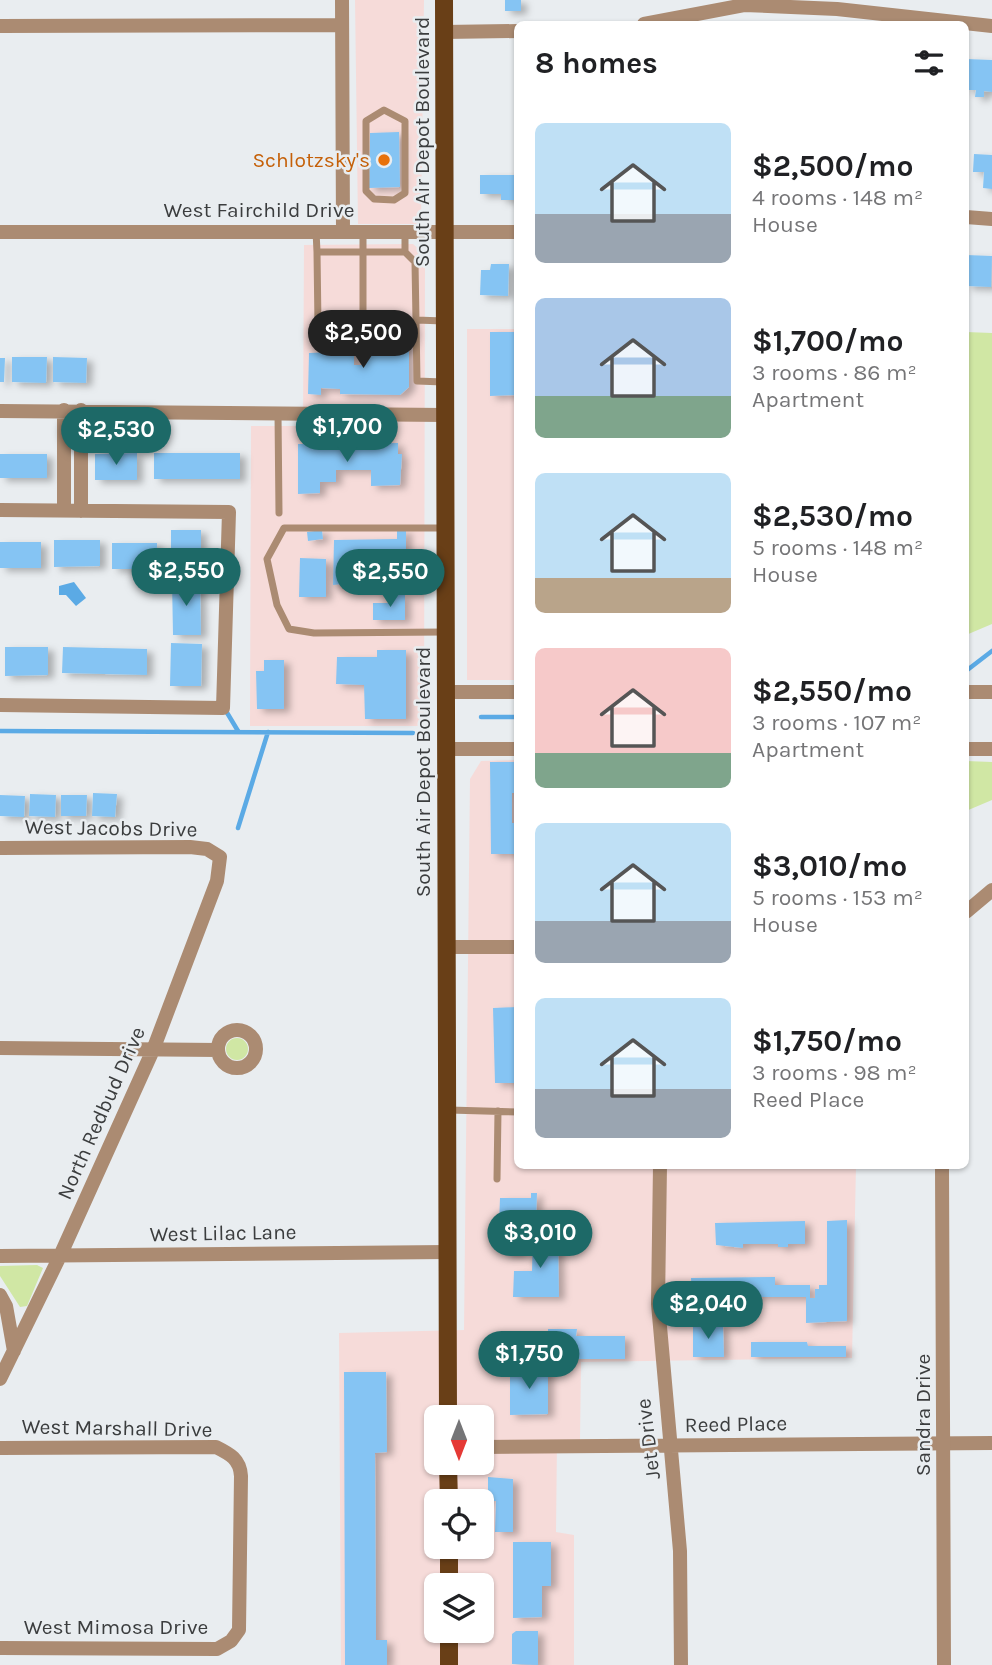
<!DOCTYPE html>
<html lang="en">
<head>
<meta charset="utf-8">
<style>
	body { margin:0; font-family:Karla,sans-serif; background:#f2f2f2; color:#202124; height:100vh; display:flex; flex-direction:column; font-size:26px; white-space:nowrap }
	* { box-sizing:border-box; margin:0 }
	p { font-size:23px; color:#757577 }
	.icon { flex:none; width:38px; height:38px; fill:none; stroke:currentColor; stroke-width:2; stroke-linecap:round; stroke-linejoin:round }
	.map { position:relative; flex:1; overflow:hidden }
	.drawer { position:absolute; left:514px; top:21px; width:455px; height:1148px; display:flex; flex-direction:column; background:#fff; border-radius:10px; box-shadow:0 2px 5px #0004 }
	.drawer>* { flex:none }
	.needle { width:46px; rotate:180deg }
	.tools { position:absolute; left:424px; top:1405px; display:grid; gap:14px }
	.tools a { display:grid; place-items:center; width:70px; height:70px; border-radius:10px; background:#fff; box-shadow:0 2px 5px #0004; font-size:35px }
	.price { position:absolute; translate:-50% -60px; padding:0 16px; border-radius:24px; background:#1d6967; color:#fff; font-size:23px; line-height:46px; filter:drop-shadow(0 2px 4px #0008) }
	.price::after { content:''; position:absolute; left:50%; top:42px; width:21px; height:16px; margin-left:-10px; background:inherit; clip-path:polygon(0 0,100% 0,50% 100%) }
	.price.active { background:#222; color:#fff }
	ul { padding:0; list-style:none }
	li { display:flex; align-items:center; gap:21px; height:175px; padding:0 21px }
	li span { display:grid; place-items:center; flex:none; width:196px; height:140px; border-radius:10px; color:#555 }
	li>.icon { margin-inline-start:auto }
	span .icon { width:84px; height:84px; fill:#fffc; stroke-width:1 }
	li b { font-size:30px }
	h2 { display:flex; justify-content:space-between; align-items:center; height:84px; padding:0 21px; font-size:30px }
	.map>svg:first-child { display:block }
</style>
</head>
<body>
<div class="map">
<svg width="992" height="1665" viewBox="0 0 992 1665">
	<defs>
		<filter id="shadow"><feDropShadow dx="6" dy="3.5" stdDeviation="3.5" flood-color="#0004"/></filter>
	</defs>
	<rect width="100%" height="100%" fill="#e9edf0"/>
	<path fill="#f6dbd9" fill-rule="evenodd" d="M355,0h69l-3,224h-63z
		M413,244l11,10 1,12 -1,460h-174l1,-300h52l1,-181z
		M467,329h51v351h-51z
		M518,760v406h338l-4,192 -271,4 -1,78h-23l-1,92 18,3v130h-233l-2,-332 125,-3 6,-551 11,-18zM436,1418h45v45h-45zM436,1502h45v45h-45zM436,1586h45v45h-45z"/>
	<path fill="#d0e7a4" d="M966,332l26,1v291l-26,11z
		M966,761l26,1v38l-26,11z
		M226 1049a11 11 0 1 1 22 0a11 11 0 1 1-22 0Z
		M37,1265l6,3 -16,38 -7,1 -20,-31v-10z"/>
	<path fill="#5baae5" d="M74,582l12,16 -10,8 -10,-11h-7v-9z"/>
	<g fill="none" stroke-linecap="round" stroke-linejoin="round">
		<path stroke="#5baae5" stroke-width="4.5" d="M966,671l26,-20
			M226,711l12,20
			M481,717h37
			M0,731l413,2
			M238,828l30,-96"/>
	</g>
	<path fill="#85c4f3" filter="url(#shadow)" d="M505,0h16v11h-16z
		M966,59l26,1v32l-8,-1v6h-9l1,-7h-10z
		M399,132l1,55 -31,1 1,-55z
		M974,154l18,1v34l-9,-1 1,-16h-11z
		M480,175h34v25h-13v-6h-21z
		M966,255l26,1 -1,31 -25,-1z
		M491,264h18l-1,32 -28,-1 1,-25h9z
		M490,332h28v63l-28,1z
		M342,335h13v13h-13z
		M409,339v48l-9,8 -60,-1v-5l-19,-1v7l-13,-1 1,-41 45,-2v14h11v-25z
		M12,357h35l-1,26 -34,-1z
		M53,357l34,1 -1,25 -33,-1z
		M0,358h5l-1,24h-4z
		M398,443v11h4l-2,31 -29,1v-16h-35v12h-16v11l-22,1v-50z
		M137,453v27h-42v-26z
		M154,453h86v26h-86z
		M0,454h47v24h-47z
		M171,530h30v42h-30z
		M322,530l1,9 -15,2 -1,-9z
		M397,530h9v50l-43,-1v3l-30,3 1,-45 63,-1z
		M54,540h46v26l-46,1z
		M0,542h41v26h-41z
		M112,543h45v26h-45z
		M300,558l26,1v38h-27z
		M172,580h28l1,55h-28z
		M387,595h18v25h-32v-17h15z
		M171,643l31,1 -1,42h-31z
		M5,647h43v28l-43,1z
		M63,647l84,2v26l-85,-2z
		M377,650h29v69h-41l-1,-34 -28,-1 1,-27h40z
		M264,660h20v49h-27l-1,-38h8z
		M490,762h28v31h-6v30h6v31h-27z
		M93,793l24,1 -2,23 -23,-1z
		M30,794l26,1 -1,22 -26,-1z
		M0,795l25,1 -1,21 -24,-1z
		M61,795h26l-1,21h-25z
		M518,1007v76h-23l-2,-75z
		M531,1193h6l-1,30 -37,1 1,-26h31z
		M847,1220v101l-41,2v-26h-114l-1,-19 84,-1v8h35v13h5v-9h4v-4h8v-64z
		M805,1221v23h-17v3h-10v-3h-35v4l-27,-3 -1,-22z
		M533,1234h25l1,63h-46l1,-26h18z
		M504,1237h16l1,17h-17z
		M723,1324l1,33h-31v-32z
		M548,1329h29l-1,7h49v23h-120v-23h43z
		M751,1342h56l1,4h38v11h-95z
		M510,1367h38v47l-38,1z
		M344,1372h42l1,80 -12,1 1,187h11v25h-42z
		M488,1477l25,2v53h-18l1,-31h-8z
		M513,1542h38v44h-9v31l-29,1z
		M516,1631h22v34l-26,-1v-30z"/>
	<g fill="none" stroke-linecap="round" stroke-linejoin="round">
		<path stroke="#ab8b72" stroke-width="7" d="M384,110l21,11v72l-11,7 -20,-1 -8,-8v-70z
			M316,231l1,21h46v-21
			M405,231v21l10,10 2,119 26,1
			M317,252l1,73h45
			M405,252h-42v73l7,9 46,1
			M416,320l28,1
			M278,414l1,99
			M444,528h-160l-17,31 10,46 12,24 25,4 131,-1
			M449,1110l69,2
			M497,1179l1,-68"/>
		<path stroke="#ab8b72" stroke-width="14" d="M342,0l1,231
			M644,24l100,-19 93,4 155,17
			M0,26l342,-1
			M444,32l74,-1
			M966,217l26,2
			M0,232h518
			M64,410v100
			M81,410v101
			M0,411l444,4
			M0,510l229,2 -6,196 -223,-3
			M0,848l190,-1 17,2 13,8 -3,24 -64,169 -93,206 -60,123
			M966,912l26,-22
			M446,947h72
			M218 1049a19 19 0 1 1 38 0a19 19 0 1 1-38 0Z
			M0,1048l218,2
			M660,1166l-2,138 22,247 1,114
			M0,1256l447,-4
			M0,1295l6,11 8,45
			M481,1447l511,-4
			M0,1448l216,-1c14,7 24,12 25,29l-2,154 -8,11 -14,8 -217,-1"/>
		<path stroke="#ab8b72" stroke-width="14" d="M446,692h72
			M966,692h26
			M446,749h72
			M966,749h26
			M942,1166l2,499"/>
		<path stroke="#693f17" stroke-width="18" d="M444,0l4,1418
			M448,1463l1,39
			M449,1547v39
			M449,1631v34"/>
	</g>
	<circle fill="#e8710a" stroke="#e9edf0" stroke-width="2.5" cx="384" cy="160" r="7"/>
	<g text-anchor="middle" stroke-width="5" stroke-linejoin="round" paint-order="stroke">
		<g font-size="21" fill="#3b3d3e" stroke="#e9edf0">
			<text transform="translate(422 142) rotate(-90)" y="7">South Air Depot Boulevard</text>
			<text x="259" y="217">West Fairchild Drive</text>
			<text transform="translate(423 772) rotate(-90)" y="7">South Air Depot Boulevard</text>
			<text transform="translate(111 828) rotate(1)" y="7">West Jacobs Drive</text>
			<text transform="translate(101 1113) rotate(-66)" y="7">North Redbud Drive</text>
			<text transform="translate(223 1233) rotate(-1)" y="7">West Lilac Lane</text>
			<text transform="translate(923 1415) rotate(-90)" y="7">Sandra Drive</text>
			<text transform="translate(736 1424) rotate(-1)" y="7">Reed Place</text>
			<text transform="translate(117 1428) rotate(1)" y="7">West Marshall Drive</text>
			<text transform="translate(648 1439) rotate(-97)" y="7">Jet Drive</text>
			<text x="116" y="1634">West Mimosa Drive</text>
		</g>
		<g font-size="21" fill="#c56008" stroke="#e9edf0" text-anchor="end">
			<text x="370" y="167">Schlotzsky's</text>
		</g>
	</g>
</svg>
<div class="tools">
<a><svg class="needle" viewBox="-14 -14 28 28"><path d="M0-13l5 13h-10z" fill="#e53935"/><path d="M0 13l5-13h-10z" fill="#757577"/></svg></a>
<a><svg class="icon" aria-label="locate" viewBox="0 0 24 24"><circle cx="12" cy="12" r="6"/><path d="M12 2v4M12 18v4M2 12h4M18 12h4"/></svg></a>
<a><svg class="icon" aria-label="layers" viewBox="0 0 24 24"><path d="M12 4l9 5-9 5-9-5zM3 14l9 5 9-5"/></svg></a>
</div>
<b class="price active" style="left:363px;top:370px">$2,500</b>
<b class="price" style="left:347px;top:464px">$1,700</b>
<b class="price" style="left:116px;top:467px">$2,530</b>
<b class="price" style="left:186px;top:608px">$2,550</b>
<b class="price" style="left:390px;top:609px">$2,550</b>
<b class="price" style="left:540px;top:1270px">$3,010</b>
<b class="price" style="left:708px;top:1341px">$2,040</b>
<b class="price" style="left:529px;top:1391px">$1,750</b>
<section class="drawer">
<h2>8 homes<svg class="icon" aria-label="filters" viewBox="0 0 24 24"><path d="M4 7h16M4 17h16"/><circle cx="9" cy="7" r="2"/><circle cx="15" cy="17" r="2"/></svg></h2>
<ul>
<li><span style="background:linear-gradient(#bfe0f5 65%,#9aa5b1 0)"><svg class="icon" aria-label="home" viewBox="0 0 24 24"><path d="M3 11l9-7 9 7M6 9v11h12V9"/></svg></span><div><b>$2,500/mo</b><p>4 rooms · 148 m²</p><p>House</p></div></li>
<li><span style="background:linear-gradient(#a9c7e8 70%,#7fa58c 0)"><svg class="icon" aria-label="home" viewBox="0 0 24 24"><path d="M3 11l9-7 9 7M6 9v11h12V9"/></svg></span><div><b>$1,700/mo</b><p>3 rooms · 86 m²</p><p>Apartment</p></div></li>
<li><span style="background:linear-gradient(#bfe0f5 75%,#b9a48a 0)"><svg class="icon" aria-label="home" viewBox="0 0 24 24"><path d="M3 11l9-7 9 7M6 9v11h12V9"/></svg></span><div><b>$2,530/mo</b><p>5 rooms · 148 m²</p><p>House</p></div></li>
<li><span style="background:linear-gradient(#f6c9c9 75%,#7fa58c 0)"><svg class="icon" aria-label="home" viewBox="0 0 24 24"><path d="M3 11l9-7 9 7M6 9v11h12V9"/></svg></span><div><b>$2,550/mo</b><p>3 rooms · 107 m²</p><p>Apartment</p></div></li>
<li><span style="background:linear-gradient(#bfe0f5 70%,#9aa5b1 0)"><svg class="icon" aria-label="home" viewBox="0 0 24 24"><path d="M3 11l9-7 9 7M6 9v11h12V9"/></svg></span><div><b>$3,010/mo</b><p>5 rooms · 153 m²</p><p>House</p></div></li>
<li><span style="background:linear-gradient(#bfe0f5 65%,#9aa5b1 0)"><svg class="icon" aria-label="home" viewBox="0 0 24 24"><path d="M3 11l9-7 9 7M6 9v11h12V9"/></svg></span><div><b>$1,750/mo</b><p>3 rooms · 98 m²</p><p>Reed Place</p></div></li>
</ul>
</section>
</div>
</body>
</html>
